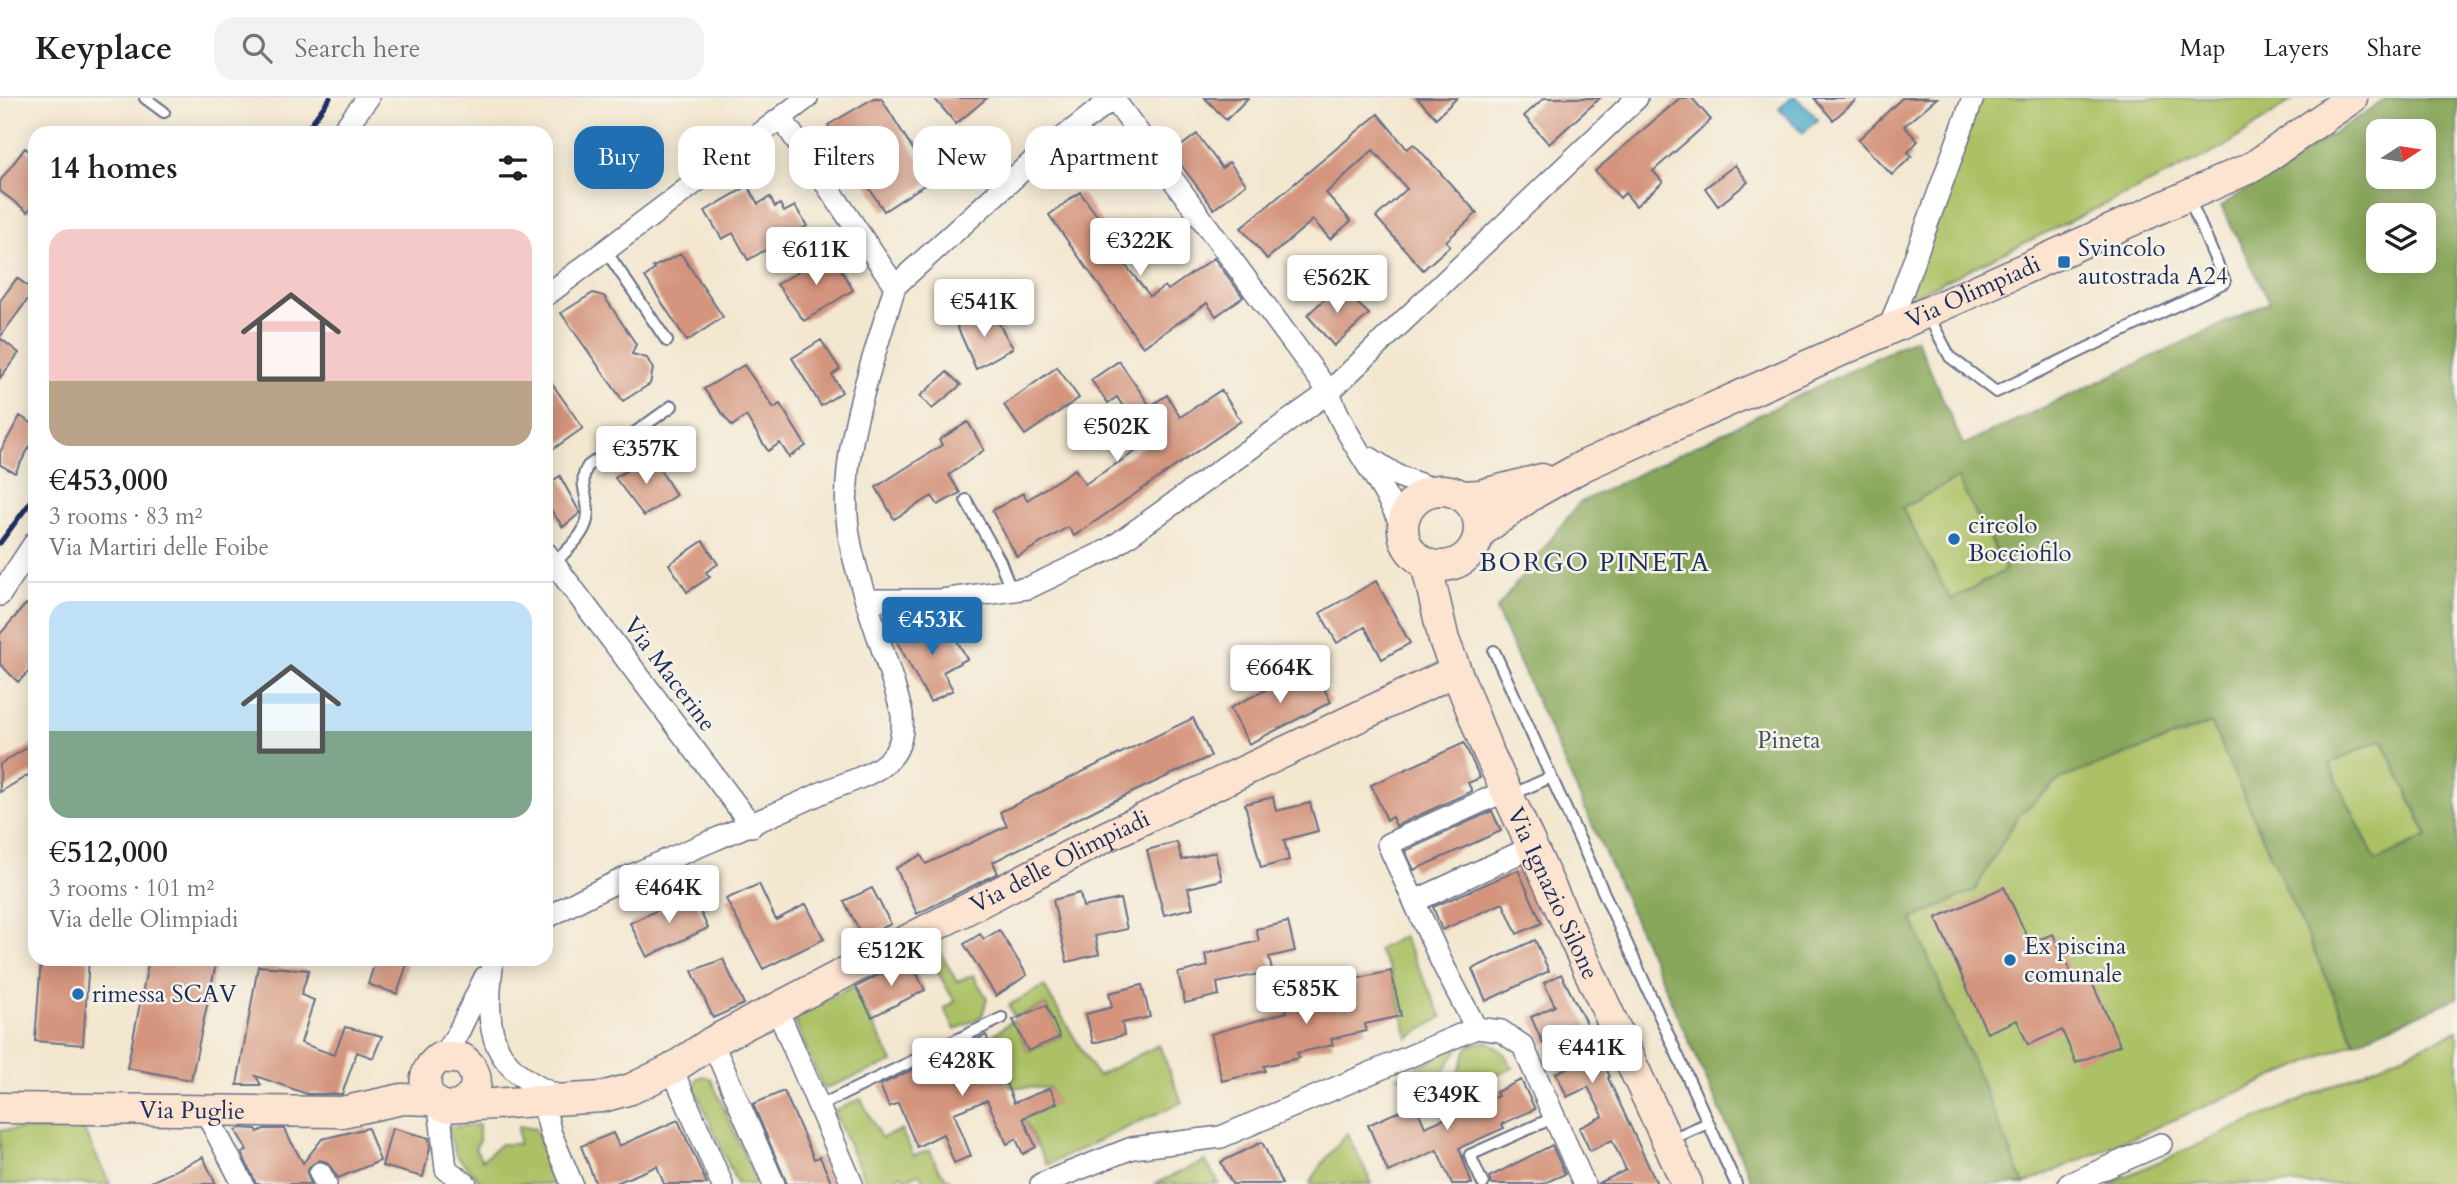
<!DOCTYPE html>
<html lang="en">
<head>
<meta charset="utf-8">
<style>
	body { margin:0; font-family:Cardo,serif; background:#f2f2f2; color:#202124; height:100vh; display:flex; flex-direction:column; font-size:26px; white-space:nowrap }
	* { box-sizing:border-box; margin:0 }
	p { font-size:23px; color:#757577 }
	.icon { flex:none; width:38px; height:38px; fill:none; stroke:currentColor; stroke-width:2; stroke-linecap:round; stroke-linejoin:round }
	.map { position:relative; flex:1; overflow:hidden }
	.sheet { position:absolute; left:28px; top:28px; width:525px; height:840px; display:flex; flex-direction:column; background:#fff; border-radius:21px; box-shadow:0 4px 18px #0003 }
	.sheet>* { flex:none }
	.guide { position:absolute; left:574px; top:28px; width:665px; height:63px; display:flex; gap:14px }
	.needle { width:46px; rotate:78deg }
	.fabs { position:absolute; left:2366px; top:21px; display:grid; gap:14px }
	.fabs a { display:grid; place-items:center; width:70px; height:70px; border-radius:14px; background:#fff; box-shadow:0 4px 18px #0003; font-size:35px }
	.price { position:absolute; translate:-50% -60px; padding:0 16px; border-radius:7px; background:#fff; color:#222; font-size:23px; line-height:46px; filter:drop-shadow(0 2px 4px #0008) }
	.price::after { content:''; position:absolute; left:50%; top:42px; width:21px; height:16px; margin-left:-10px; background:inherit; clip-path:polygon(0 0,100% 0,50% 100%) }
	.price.current { background:#1f6fb2; color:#fff }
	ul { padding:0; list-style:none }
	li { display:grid; align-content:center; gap:14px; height:371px; padding:0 21px }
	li+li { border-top:2px solid #e0e0e0 }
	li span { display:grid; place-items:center; height:217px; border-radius:21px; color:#555 }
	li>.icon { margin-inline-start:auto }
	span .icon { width:126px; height:126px; fill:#fffc; stroke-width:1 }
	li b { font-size:30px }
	h2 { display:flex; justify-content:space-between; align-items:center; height:84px; padding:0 21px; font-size:30px }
	.chip { padding:0 24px; border-radius:21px; background:#fff; box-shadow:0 4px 18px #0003; font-size:24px; line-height:63px }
	.chip.current { background:#1f6fb2; color:#fff }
	header { display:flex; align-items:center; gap:42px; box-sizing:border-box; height:98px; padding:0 35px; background:#fff; border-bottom:2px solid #e0e0e0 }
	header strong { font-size:33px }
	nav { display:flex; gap:38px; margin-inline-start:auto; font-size:24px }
	.search { width:490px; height:63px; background:#f2f2f2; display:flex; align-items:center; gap:18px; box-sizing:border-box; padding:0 24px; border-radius:21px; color:#757577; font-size:26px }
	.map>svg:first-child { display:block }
</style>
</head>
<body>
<header>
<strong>Keyplace</strong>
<div class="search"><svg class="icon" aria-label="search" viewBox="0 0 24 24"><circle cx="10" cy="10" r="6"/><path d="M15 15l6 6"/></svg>Search here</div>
<nav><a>Map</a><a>Layers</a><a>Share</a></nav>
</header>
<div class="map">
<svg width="2457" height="1086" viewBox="0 0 2457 1086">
	<rect width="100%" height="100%" fill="#f7f3e8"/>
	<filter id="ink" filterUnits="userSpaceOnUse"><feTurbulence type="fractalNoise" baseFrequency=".0143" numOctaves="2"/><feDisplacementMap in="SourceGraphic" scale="14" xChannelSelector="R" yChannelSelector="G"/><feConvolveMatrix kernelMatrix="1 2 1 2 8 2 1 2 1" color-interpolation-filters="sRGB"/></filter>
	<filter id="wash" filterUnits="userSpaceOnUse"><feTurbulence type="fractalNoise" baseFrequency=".00686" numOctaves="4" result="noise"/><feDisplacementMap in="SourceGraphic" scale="28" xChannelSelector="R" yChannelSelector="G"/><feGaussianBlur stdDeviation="1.57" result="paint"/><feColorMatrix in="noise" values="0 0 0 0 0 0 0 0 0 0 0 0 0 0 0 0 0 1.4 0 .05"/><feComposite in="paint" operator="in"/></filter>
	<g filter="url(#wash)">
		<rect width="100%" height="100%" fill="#f3e7d0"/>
		<path fill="#acc165" stroke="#647862" stroke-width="2" d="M1973,0h322l-72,50 -324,155z
			M1958,380l48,92 -56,30 -48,-93z
			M2212,625l143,319 -331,142 -112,-265 63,-29 43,-75 42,-36z
			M2382,641l46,98 -53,25 -46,-98z
			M1403,838l39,81 -34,21 -17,-67 -13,-21z
			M935,844l22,40 16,-7 14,23 -5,18 -27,14 -11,-22 11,-6 -32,-55z
			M853,888l40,76 -70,27 -30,-72z
			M1044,888l53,90 62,-31 23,57 -135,63 -24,-47 33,-15 -6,-15 -40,-1 -22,-48 25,-19 15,31 32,-14 -14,-32 -32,12 -5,-12z
			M2457,933v153h-349z
			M1487,943l16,11 10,16 -64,28 19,-50z
			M1460,947l-23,38 -39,-6z
			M703,978l8,3 46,105h-20l-42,-96 1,-9z
			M861,1001l20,39 20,-8 13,26 16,-6 8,19 15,15h-28l-6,-11 -13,6 -5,-4 -20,9h-14l-34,-73z
			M479,1027v16l-4,8 7,11 19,-16h18l-1,-18 17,3 25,55h-77l-27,-29 -9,-28z
			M83,1031l27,55h-110v-54z
			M1347,1035l25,51h-62l11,-19z
			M1205,1063l14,23h-65z"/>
		<path fill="#89a75a" stroke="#526b5c" stroke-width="2" fill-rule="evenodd" d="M2388,0h69v900l-102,44 -144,-319 -151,56 -42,37 -43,74 -63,29 112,265h-271l-257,-574 83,-107 337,-165 47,107 307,-143 -49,-96zM2378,33h46v46h-46zM2378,117h46v46h-46zM1957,380l49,92 -55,30 -49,-92zM2382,641l46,97 -52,25 -47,-97z"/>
		<path fill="#49aac9" stroke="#326c94" stroke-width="2" d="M1790,0h7l21,21 -15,14 -24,-24z"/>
		<g id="blocks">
			<path fill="#d4947d" d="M874,0h7l51,82 -48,31 -56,-86z
				M934,0h53l-31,26z
				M1205,0h43l-22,22z
				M1417,0h40l-21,20z
				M1544,0h56l-51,46 -25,-28z
				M1680,0h12l19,22 -58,51 10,11 -27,24 -11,-13 -5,5 -25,-27z
				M1814,0h44l-25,22z
				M1902,0h35l-33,28 14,15 -10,11 4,4 -20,19 -34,-35z
				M1378,16l29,35 7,-5 63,69 -31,28 4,5 -27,24 -47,-53 31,-28 -34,-39 -47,43 25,28 -21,18 -17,-19 -46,39 -26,-31z
				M1197,36l25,34 7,-6 17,22 -32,25 -42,-56z
				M25,50l10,8v47l-7,9 -28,-21v-10z
				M1735,67l13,17 -30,24 -13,-18z
				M748,88l10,18 12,-7 5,10 5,-3 4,8 11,-6 12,20 -59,34 -15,-27 -11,6 -17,-28z
				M1080,94l29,40 -6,5 47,59 15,-10 3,4 46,-32 29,39 -27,19 -9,-13 -64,44 -94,-132z
				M831,155l22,37 -49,31 -27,-37z
				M681,156l42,63 -36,24 -42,-64 10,-8 -2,-2z
				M17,180l17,13 -34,46v-36z
				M1339,188l30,28 -35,32 -27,-31z
				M593,195l11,3 32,48 -4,10 15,4 6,11 -3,15 -27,17 -62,-88z
				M990,211l23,39 -37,21 -19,-43z
				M0,240l19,15 -19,25z
				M821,242l19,29 -8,6 10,17 -21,14 -29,-48z
				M1119,263l31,45 17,-11 13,22 41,-27 20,31 -167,115 -6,-9 -51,30 -25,-46 31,-18 4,7 48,-31 10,15 62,-40 -30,-47 -9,6 -17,-23z
				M744,267l30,43 6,-4 26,42 -17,11 -9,-14 -12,8 -22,-35 -14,10 -28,-37z
				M1057,269l22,31 -54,37 -21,-30z
				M947,274l14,13 -29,24 -12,-13z
				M546,277l37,53 -37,26z
				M20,318l15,9v12l-20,36 -15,-8v-13z
				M968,324l16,28 -35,25 11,18 -22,12 -6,-9 -38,23 -18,-32 66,-42 -3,-5z
				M651,357l25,40 -32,21 -29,-38z
				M560,378l20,37 -17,14 -17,-24v-18z
				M703,443l15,23 -12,8 4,5 -23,15 -18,-28z
				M1376,483l34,62 -28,16 -17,-32 -28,16 -17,-30z
				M26,506l9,9v52l-17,17 -18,-18v-30z
				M937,520l9,16 6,-3 15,28 -24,13 10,18 -23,12 -34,-62z
				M1312,568l19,36 -82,42 -19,-36z
				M1193,620l18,38 -110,51 -108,55 5,11 -81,41 -21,-46 25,-13 5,9 81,-38 -7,-14z
				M35,645v28l-35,21v-28z
				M1464,645l16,35 -12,5 4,8 -76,35 -4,-9 -5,3 -16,-35z
				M1273,699l3,14 34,-8 8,28 -34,9 5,20 -28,8 -16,-64z
				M1492,713l9,20 -87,39 -9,-19z
				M1177,744l5,18 33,-8 7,28 -34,8 5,20 -29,7 -17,-65z
				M1518,772l24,53 -25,11 -14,-31 -61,27 -9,-23z
				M759,786l17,36 30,-16 18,35 -61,30 -37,-70z
				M2004,789l26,56 23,-9 23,50 14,-6 30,67 -44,18 -14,-33 -34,15 -11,-25 -30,13 -51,-115z
				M872,790l19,36 -28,13 -19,-36z
				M1080,795l3,14 37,-8 7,30 -32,7 4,18 -32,8 -14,-62z
				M692,796l16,34 -61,29 -17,-34z
				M1288,824l7,29 -26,6 3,14 -55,12 2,12 -34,8 -7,-30 30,-7 -3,-12 54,-13 -3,-12z
				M999,832l28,45 -31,21 -32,-52 16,-10 4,5z
				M1535,842l14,31 -63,30 -14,-32z
				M41,861h48l-6,86 -48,-4z
				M149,861h68l-26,121 -64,-12z
				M376,861h15l16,5 -10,30 -29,-10z
				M723,861l21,45 -31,14 -21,-47z
				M909,861l16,31 -53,27 -16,-30z
				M258,868l51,4 -8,25 13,5 -13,43 33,12 11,-28 37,9 -9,22 -16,-6 -15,42h-35l-51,-18 5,9h-24z
				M1391,873l10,45 -36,8 1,7 -35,8 2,6 -36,8 2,5 -35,8 1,5 -43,10 -11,-47 76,-22 -2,-8 35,-7 -1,-5 37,-8 -1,-5z
				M1561,876l25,49 24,54 -2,1 49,106h-60l29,-14 -14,-30 -22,11 -11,-23 24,-12 -15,-29 -21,10 -11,-24 26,-12 -14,-29 -25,12 -12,-27 24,-11 -11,-23z
				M1142,887l8,32 -28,6 2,12 -31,8 -7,-29 26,-7 -3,-14z
				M1046,907l14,32 -32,14 -15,-31z
				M986,937l28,68 36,-15 7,15 -34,15 13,29 -13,7 -7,-15 -9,5 -20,-44 -33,13 17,43 -17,7 -11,-29 -26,13 -19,-44 -9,4 -9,-22z
				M1521,982l14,29 -33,15 2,4 -45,20 13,36h-20l-15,-34 -49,22 -20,-47 47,-21 10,23 73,-31 -2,-4z
				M784,993l30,68 6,-2 12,27h-45l-34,-80z
				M678,1022l29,64h-43l-7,-18 -43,18h-18l-15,-38 32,-13 6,13z
				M240,1030l16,1 2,3 6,-3h20l19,34 19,-24 46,-11 12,33 -42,17 -11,-16 -7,-2 -11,7 -2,6 4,11h-55l-14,-31 5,-3 -11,-19z
				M392,1030l37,10 1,10 -7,29 -41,-11z
				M1262,1044l20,42h-50l-11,-22z
				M1552,1047l13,29 -23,10h-51l-2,-7z
				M203,1059l13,27h-69z"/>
		</g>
	</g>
	<g filter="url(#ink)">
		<use href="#blocks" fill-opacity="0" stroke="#676f86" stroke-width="2"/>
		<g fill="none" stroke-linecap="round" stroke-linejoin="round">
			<g stroke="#676f86" stroke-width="14">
				<path id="lane" d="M145,0l19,14
					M606,153l61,90
					M1928,217l22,42 46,35 229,-110 -37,-86
					M966,402l34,61 11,29
					M554,466c11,-13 29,-26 33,-44 5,-18 -11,-37 1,-54l84,-60
					M1494,553l242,533
					M1509,698l42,-19
					M819,1008l183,-88
					M1669,1042l39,-17
					M1483,1086l-13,-29 85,-38"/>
			</g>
			<g stroke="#676f86" stroke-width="24">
				<path id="street" d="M1113,0l216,294c17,49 53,88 74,137
					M782,21l113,167
					M341,35l27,-35
					M895,188l131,-119 87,-69
					M548,196l259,-196
					M1889,231l84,-231
					M1370,360l28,18 38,14
					M546,455l206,273
					M0,497l35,-53
					M866,502h75l87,-12 82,-39 219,-157 308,-294
					M1415,803l117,-54
					M546,820c87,-49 182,-81 273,-124 21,-10 55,-18 71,-35 12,-13 13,-29 12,-45 -14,-57 -39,-111 -51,-168 -18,-85 21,-179 44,-260
					M492,869c-8,68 1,104 69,130
					M777,911l75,175
					M1476,930l-34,-65 -54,-119 117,-53
					M712,944l62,142
					M441,959l16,-22 28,-58
					M672,971l50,115
					M543,1004l8,32 21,50
					M439,1007l7,64 20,15
					M204,1011l39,75
					M320,1075l6,11
					M1041,1086l91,-36 89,-11 255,-109 25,3 22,15 61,138
					M2069,1086l92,-40"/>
			</g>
			<g stroke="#676f86" stroke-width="33">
				<g id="secondary">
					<circle cx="1441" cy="430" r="38"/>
					<path d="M1462,398l18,-1 62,-16"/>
					<path id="s1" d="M1479,435l54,-39 50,-28 671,-300 98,-68"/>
					<path id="s2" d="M1426,465l18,77 42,107 201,437"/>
					<path id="s3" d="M460,1007c20,-11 21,-32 3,-46l-22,-2c-22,14 -21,42 5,50l156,-10 29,-8 41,-20 40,-27 393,-205 350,-166"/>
					<path id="s4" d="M0,1010l342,4 60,-13 30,1"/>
				</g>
			</g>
			<use href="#lane" stroke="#fff" stroke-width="10"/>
			<use href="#street" stroke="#fff" stroke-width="21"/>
			<use href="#secondary" stroke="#fde4d1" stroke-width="30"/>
			<path stroke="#1b2f5e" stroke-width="5" d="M304,35l26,-35
				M0,445l35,-47"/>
		</g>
	</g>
	<g fill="#1f6fb2" stroke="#f7f3e8" stroke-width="2.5">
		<rect x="2057" y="157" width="14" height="14" rx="3.5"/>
		<circle cx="1954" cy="441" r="7"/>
		<circle cx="2010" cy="862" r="7"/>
		<circle cx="78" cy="896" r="7"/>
	</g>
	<g text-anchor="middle" stroke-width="5" stroke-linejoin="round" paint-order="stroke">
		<g font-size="24" fill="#1b2f5e" stroke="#f7f3e8" text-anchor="start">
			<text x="2078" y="158">Svincolo<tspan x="2078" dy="28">autostrada A24</tspan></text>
			<text x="1968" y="435">circolo<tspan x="1968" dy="28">Bocciofilo</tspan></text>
			<text x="2024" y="856">Ex piscina<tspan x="2024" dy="28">comunale</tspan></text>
			<text x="92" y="904">rimessa SCAV</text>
		</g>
		<g font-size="24" fill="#1b2f5e" stroke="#f7f3e8">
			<text dy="8" stroke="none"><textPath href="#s1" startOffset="551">Via Olimpiadi</textPath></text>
			<text transform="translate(670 576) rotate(53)" y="8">Via Macerine</text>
			<text dy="8" stroke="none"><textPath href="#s3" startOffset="816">Via delle Olimpiadi</textPath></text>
			<text dy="8" stroke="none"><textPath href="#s2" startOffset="355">Via Ignazio Silone</textPath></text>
			<text dy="8" stroke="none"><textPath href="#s4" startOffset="192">Via Puglie</textPath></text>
		</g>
		<g font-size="24" fill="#3f5460" stroke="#f7f3e8">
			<text x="1789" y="650">Pineta</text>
		</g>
		<g font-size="26" letter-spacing="2" fill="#1b2f5e" stroke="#f7f3e8">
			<text x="1595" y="473">BORGO PINETA</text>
		</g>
	</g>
</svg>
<div class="fabs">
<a><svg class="needle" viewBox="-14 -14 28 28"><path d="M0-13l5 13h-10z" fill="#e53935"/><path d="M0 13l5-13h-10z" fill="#757577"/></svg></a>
<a><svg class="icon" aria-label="layers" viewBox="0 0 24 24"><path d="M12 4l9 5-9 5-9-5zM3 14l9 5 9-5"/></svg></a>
</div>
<b class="price" style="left:1140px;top:180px">€322K</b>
<b class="price" style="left:816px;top:189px">€611K</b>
<b class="price" style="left:1337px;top:217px">€562K</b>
<b class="price" style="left:984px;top:241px">€541K</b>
<b class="price" style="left:1117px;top:366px">€502K</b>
<b class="price" style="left:646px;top:388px">€357K</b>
<b class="price current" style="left:932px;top:559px">€453K</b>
<b class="price" style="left:1280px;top:607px">€664K</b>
<b class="price" style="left:669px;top:827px">€464K</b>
<b class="price" style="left:891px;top:890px">€512K</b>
<b class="price" style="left:1306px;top:928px">€585K</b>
<b class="price" style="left:1592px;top:987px">€441K</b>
<b class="price" style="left:962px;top:1000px">€428K</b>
<b class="price" style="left:1447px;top:1034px">€349K</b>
<div class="guide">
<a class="chip current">Buy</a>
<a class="chip">Rent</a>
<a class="chip">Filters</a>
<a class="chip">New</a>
<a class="chip">Apartment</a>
</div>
<section class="sheet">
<h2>14 homes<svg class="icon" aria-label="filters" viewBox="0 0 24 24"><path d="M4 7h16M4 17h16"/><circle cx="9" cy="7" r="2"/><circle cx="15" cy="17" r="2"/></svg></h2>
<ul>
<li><span style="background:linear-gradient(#f6c9c9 70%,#b9a48a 0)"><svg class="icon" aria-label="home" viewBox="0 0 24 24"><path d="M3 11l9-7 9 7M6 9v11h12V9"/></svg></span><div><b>€453,000</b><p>3 rooms · 83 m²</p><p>Via Martiri delle Foibe</p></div></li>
<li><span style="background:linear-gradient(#bfe0f5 60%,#7fa58c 0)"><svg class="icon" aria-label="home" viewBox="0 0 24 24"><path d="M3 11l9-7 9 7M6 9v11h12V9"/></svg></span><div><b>€512,000</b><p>3 rooms · 101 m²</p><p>Via delle Olimpiadi</p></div></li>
</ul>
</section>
</div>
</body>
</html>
